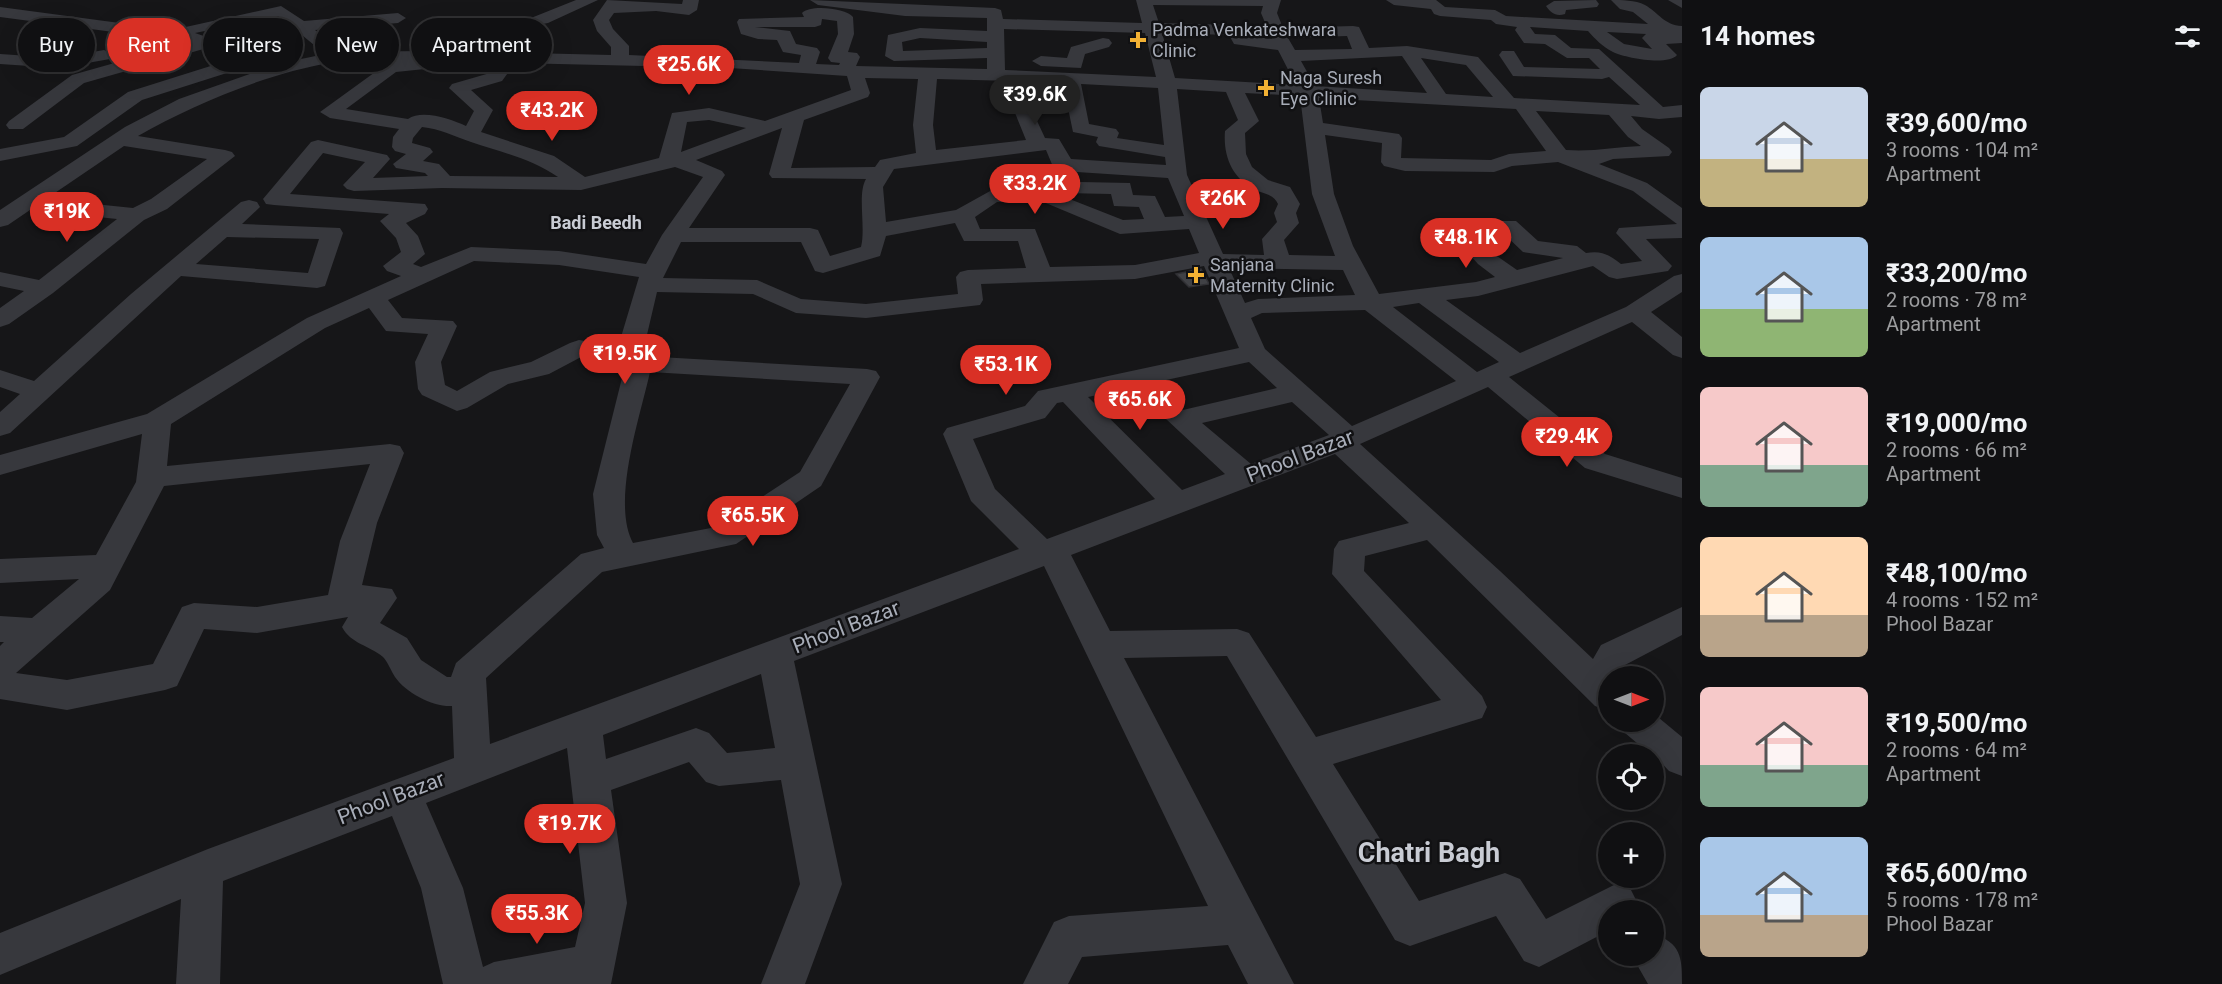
<!DOCTYPE html>
<html lang="en">
<head>
<meta charset="utf-8">
<style>
	body { margin:0; font-family:Roboto,sans-serif; background:#1e1e20; color:#f1f3f6; height:100vh; display:flex; flex-direction:column; font-size:22px; white-space:nowrap }
	* { box-sizing:border-box; margin:0 }
	p { font-size:20px; color:#9c9d9f }
	.icon { flex:none; width:33px; height:33px; fill:none; stroke:currentColor; stroke-width:2; stroke-linecap:round; stroke-linejoin:round }
	.map { position:relative; flex:1; overflow:hidden }
	.sheet { display:flex; flex-direction:column; background:#101012; width:540px }
	.sheet>* { flex:none }
	.guide { position:absolute; left:18px; top:18px; width:570px; height:54px; display:flex; gap:12px }
	.needle { width:39px; rotate:90deg }
	.fabs { position:absolute; left:1598px; top:666px; display:grid; gap:12px }
	.fabs a { display:grid; place-items:center; width:66px; height:66px; border-radius:50%; background:#101012; box-shadow:0 6px 24px #0002,0 0 0 2px #303032; font-size:30px }
	.price { position:absolute; translate:-50% -51px; padding:0 14px; border-radius:21px; background:#d93025; color:#fff; font-size:20px; line-height:39px; filter:drop-shadow(0 2px 3px #0008) }
	.price::after { content:''; position:absolute; left:50%; top:36px; width:18px; height:14px; margin-left:-9px; background:inherit; clip-path:polygon(0 0,100% 0,50% 100%) }
	.price.active { background:#222; color:#fff }
	ul { padding:0; list-style:none }
	li { display:flex; align-items:center; gap:18px; height:150px; padding:0 18px }
	li span { display:grid; place-items:center; flex:none; width:168px; height:120px; border-radius:9px; color:#555 }
	li>.icon { margin-inline-start:auto }
	span .icon { width:72px; height:72px; fill:#fffc; stroke-width:1 }
	li b { font-size:26px }
	h2 { display:flex; justify-content:space-between; align-items:center; height:72px; padding:0 18px; font-size:26px }
	.pill { padding:0 21px; border-radius:27px; background:#101012; box-shadow:0 6px 24px #0002,0 0 0 2px #303032; font-size:21px; line-height:54px }
	.pill.active { background:#d93025; color:#fff }
	main { display:flex; flex:1; min-height:0 }
	.map>svg:first-child { display:block }
</style>
</head>
<body>
<main>
<div class="map">
<svg width="1682" height="984" viewBox="0 0 1682 984">
	<rect width="100%" height="100%" fill="#161618"/>
	<path fill="#404145" stroke="#303034" stroke-width="1.5" d="M1201,269l8,15 -20,3 -13,-13z"/>
	<g fill="none" stroke-linecap="round" stroke-linejoin="round">
		<path fill="#37383d" fill-rule="evenodd" d="M576,0h22l-50,23 -85,16 -22,12 170,4v-8l-14,-16 -4,-11 14,-20 75,4 1,-4h16l-2,10 -8,5 -33,-4 -42,2 -5,7 4,9 16,17v9l170,8 2,-8 -18,-3 -6,-12 -19,-1 -17,-5 -4,-12 2,-3 65,-2 -2,-4c8,-9 44,-5 51,4l1,17 -6,18 9,1 3,4 -4,9 131,3v-11l-93,3 -9,-5 3,-21 32,-7 67,3v-13l-82,-2 -87,-11 -8,-5 185,8 6,2 2,9 139,4 -6,-23h145l-4,13 6,15 70,-2 6,1 10,21 38,-2 71,11 36,41 126,7 -31,-28 -7,2 -89,-3 -14,-21 3,-4h12l10,16 76,2 -11,-11h-22l-22,-14 -21,-1 -9,-13 2,-3 -21,-3 -5,-4 -51,-4 -6,-2 -3,-5 -37,-4 -8,-5h50l9,7 50,3 11,6 142,8 -15,-12 -13,-3 -9,-9c11,0 24,0 34,5 14,8 19,20 37,21v17l-16,1 11,11c-9,11 -52,3 -64,-3 -10,-5 -18,-13 -25,-21l-58,-4 5,7 20,1 16,13 28,1 64,58 19,-2v12l-23,2 -28,-3 11,13 27,19 3,4 -3,4 -56,3 -14,5 48,19 35,25v30l-36,1 26,27 -4,5 -51,8 -8,-2 -16,-11 -115,30 -32,4 74,53 106,-46 48,-31 8,-2v18l-31,20 31,25v21l-9,-3 -41,-33 -123,55 96,77 77,24v20l-97,-30 -97,-81 -128,57 140,127 93,88 8,-14 81,-38v28l-57,30 -2,4 2,7h-17v35l-13,-5 -168,-166 -62,16 -1,15 118,125 5,11 -5,11 -149,46 86,137 86,-28 15,6 26,40 70,-35 15,6 10,20h-33v21l-69,36 -15,-6 -28,-45 -86,30 -15,-6 -168,-284 -103,2 170,326h-46l-20,-39 -146,12 -14,27h-45l31,-62 15,-6 139,-10 -164,-340 -250,95 48,223 -37,100h-44l39,-100 -19,-104 -62,6 -13,-4 -17,-20 -78,28 16,113 -16,81h-168l-22,-96 -29,-72 -169,65 -3,103h-44l5,-85 -181,76v-42l208,-84 246,-91 -2,-52c-19,1 -46,-13 -57,-29 -4,-6 -7,-15 -12,-20 -14,-12 -32,-13 -41,-30l6,-10 -91,16 -53,-4 -27,57 -12,4 -98,20 -67,-11v-53l4,-4h-4v-26l32,2 47,-39 -79,4v-24l96,-4 40,-73 6,-48 -142,41v-20l147,-41 160,-96 94,-42 -14,-5 -4,-5 18,-14 -5,-14 -16,-17 9,-7 -115,-9 -8,-1 -3,-5 48,-57 7,-2 69,15 3,4 -17,19 55,-2 -3,-3 -29,-5 -3,-4 13,-10 -11,-3 -3,-4 1,-10 6,-8 -69,-11 -10,-6 69,-50c-19,0 -40,-1 -59,1 -62,10 -138,42 -192,73l87,14 7,2 3,4 -68,53 -23,11 -91,73 -44,31 -9,3v-19l24,-17 -24,-5v-14l39,8 78,-61 -87,-9 -22,15 -8,2v-17l125,-83 54,-28 85,-30 -12,-4 -110,35 -65,46 -77,15v-12l64,-12 64,-45 108,-34 -29,-10 -123,35 -61,46h-14l-3,-4 3,-4 63,-46 117,-33 -189,-25v-10l172,23 109,-24 23,15 94,-8 8,5 -8,5 -83,7 30,22 76,-1 16,-13 14,-7 80,-13zM1153,5l110,1 -2,7 11,26 -26,-3 -5,-10 -6,-1 -76,-2zM278,16l8,7 -5,4 2,4h14l28,23 -43,9 -87,-30zM822,19l15,2 1,13 -10,24 3,4 9,1 -1,2 -23,-1 4,-12 -3,-4 -21,-4 -6,-13 -35,-4h60l6,-2zM1004,29l141,4 11,44 -151,-7zM1607,32l39,2 -4,4 10,11 -28,-5zM1162,33l67,2 5,9 44,6 18,35 -121,-7zM1347,36l5,13 -57,1 -7,-12zM920,38l67,4v6l-84,3 -1,-9zM1402,56l25,37 -112,-7 -14,-25zM1421,58l45,7 27,32 -47,-3zM431,61l66,2 -7,10 -38,11 -3,4 25,23 -8,15c-15,-7 -44,-17 -58,-7l-62,-10 50,-37 29,-3zM515,63l215,5 117,8 4,14 -86,31 -56,-13 -37,5 -13,45 -74,19 -31,-21 -73,-24 12,-22 -22,-20 31,-9zM865,78l53,1 -5,46 3,28 -36,7 -5,7 -84,1 13,-48 64,-23 2,-4zM937,79l75,2 1,27 13,32 -90,10 -3,-25zM1030,82l33,2 10,48 25,5 -2,5 3,4 66,11 1,8 -95,-6 -12,-20 -14,-1 -14,-30zM1081,84l77,4 6,57 -47,-7 2,-5 -3,-4 -27,-5zM1177,89l49,3 12,28 -13,11c-2,25 7,47 30,59 10,4 18,4 23,14l-4,9 3,9 -15,17 2,16 -41,-1 -36,-79zM1245,93l55,3 12,98 23,62 -46,-1 -5,-15 15,-17 -3,-10 4,-9 -10,-17 -22,-7 -16,-13 -6,-13 -1,-21 14,-12zM1319,98l197,11 30,42 -37,3 -18,6 -90,-2 1,-20 -3,-4 -76,-11zM1536,111l73,4 19,22 13,9c-26,1 -49,6 -75,4zM709,120l37,8 -65,24 6,-30zM422,127c18,2 32,9 49,15 30,10 61,17 87,35l-108,-1 -11,-12 -16,-3 10,-9 -3,-4 -18,-5 1,-5zM782,128l-13,46 3,4 94,1c-9,15 0,48 -5,68l-31,9 -12,-26 -8,-2h-121l36,-53 -3,-4 -26,-11zM1325,135l57,8 -1,19 3,4 21,5 89,1 18,-6 46,-4 75,29 44,33 -58,4 -3,5 26,28 -21,3c-12,-9 -19,-14 -35,-11l-9,-7 -39,-5 -22,-20h-50l-8,2 -4,14 24,27 17,13 -19,5 -97,12 -26,-48 -19,-52zM124,146l83,13 -56,40 -18,9 -87,-9zM1046,150l18,43 47,1 3,12 25,1 5,12 -21,1 -79,-31 -52,1 -36,20 -70,12 -3,-35 11,-18zM323,153l42,9 -22,23 4,4 7,2 88,-3 139,2 94,-23 28,10 -41,58 -16,29 -87,-13 -88,-4 -50,20 -8,-3 12,-10 -7,-18 -12,-13 19,-9 3,-5 -3,-5 -135,-10zM1077,172l91,6 16,38 -19,1 -10,-21 -22,-1 -3,-12 -50,-1zM1041,201l79,33 69,-5 10,24 -64,12 -85,2 -15,-38h-55l-5,-12 22,-15zM955,223l9,18h54l8,27 -58,2 -8,2 -4,5 2,17 -92,10 -65,-5 -44,-19 -94,-2 18,-36h120l14,29 8,2 57,-17 6,-20zM1503,233l20,19 40,6 -46,12 -23,-16 -18,-18zM474,261l85,4 80,12 -21,70 -39,-7 -9,3 -39,19 -41,10 -33,19 -12,-6 -4,-23 16,-36 -4,-5 -51,-3 -14,-18zM1204,266l35,82 -201,43 -13,15 -78,22 -4,6 28,67 48,48 -529,195 -4,-66 116,-106 134,-28 85,-58 59,-109 -4,-6 -9,-2 -225,-13 15,-64 96,2 43,19 70,5 114,-13 3,-5 -2,-16 154,-5zM1229,268l114,2 12,25 -97,4 -13,4zM1419,303l80,59 -22,10 -84,-65zM369,308l17,23 42,3 -13,28 3,27 4,6 35,16 10,-3 41,-24 41,-10 34,-18 31,6 4,7 6,1 -31,124 4,41 7,13 -23,6 -125,109 -5,14h-4l-26,-17 -14,-22 -27,-15 17,-25 -5,-9 -30,-4 15,-62 27,-70 -4,-7 -10,-2 -223,22 4,-42 154,-96zM1365,310l91,71 -104,45 -87,-77 -14,-31 11,-5zM1249,362l28,26 -107,25 -4,6 59,55 -43,16 -94,-93zM650,372l200,12 -50,88 -84,55 -83,16c-22,-41 7,-126 17,-171zM1063,402l92,97 -108,40 -52,-50 -22,-50 72,-21 12,-15zM1292,402l37,33 -78,29 -49,-41zM1335,454l74,69 -70,18 -5,8 -2,25 109,126 -125,37 -67,-104 -12,-4 -127,2 -39,-76zM370,464l-30,77 -12,54 -71,12 -63,-4 -12,4 -29,57 -86,16 -51,-7 94,-83 54,-104zM761,674l14,74 -48,5 -18,-20 -13,-5 -90,31 -3,-24zM567,748l18,155 -10,44 -81,15 -11,5 -20,-79 -37,-85z
			M1596,0l3,4 -2,3 -31,3 -1,4c-9,3 -14,-1 -19,-8l8,-5z
			M1668,0h14v8z
			M1103,38l6,1 3,4 -3,4 -24,7 -4,14 -40,-2 -9,-5 9,-5 26,2 4,-11z
			M104,50l9,5 -3,4 -51,9 -59,-4v-10l59,4z
			M249,200l8,2 3,5 -18,17 98,4 3,5 -18,53 -8,2 -136,-12 -171,157 -10,3v-24l20,-18 -20,-7v-17l34,11 97,-87 110,-92zM227,237l92,2 -11,34 -112,-9z
			M1653,713l29,24v39l-13,-5 -16,-17h-3l-25,-21 -5,-11h33z
			M1653,933c28,11 29,23 29,51h-34l-16,-28h21z"/>
	</g>
	<g fill="#f2b134" stroke="#111113" stroke-width="2">
		<path d="M1135 31h6v6h6v6h-6v6h-6v-6h-6v-6h6z"/>
		<path d="M1263 79h6v6h6v6h-6v6h-6v-6h-6v-6h6z"/>
		<path d="M1193 266h6v6h6v6h-6v6h-6v-6h-6v-6h6z"/>
	</g>
	<g text-anchor="middle" stroke-width="5" stroke-linejoin="round" paint-order="stroke">
		<g font-size="18" fill="#a8adb8" stroke="#111113" text-anchor="start">
			<text x="1152" y="36">Padma Venkateshwara<tspan x="1152" dy="21">Clinic</tspan></text>
			<text x="1280" y="84">Naga Suresh<tspan x="1280" dy="21">Eye Clinic</tspan></text>
			<text x="1210" y="271">Sanjana<tspan x="1210" dy="21">Maternity Clinic</tspan></text>
		</g>
		<g font-size="18" font-weight="bold" fill="#c9ccd4" stroke="#111113">
			<text x="596" y="229">Badi Beedh</text>
		</g>
		<g font-size="21" fill="#a8adb8" stroke="#111113">
			<text transform="translate(1300 456) rotate(-21)" y="7">Phool Bazar</text>
			<text transform="translate(846 627) rotate(-21)" y="7">Phool Bazar</text>
			<text transform="translate(391 798) rotate(-21)" y="7">Phool Bazar</text>
		</g>
		<g font-size="27" font-weight="bold" fill="#c9ccd4" stroke="#111113">
			<text x="1429" y="862">Chatri Bagh</text>
		</g>
	</g>
</svg>
<div class="fabs">
<a><svg class="needle" viewBox="-14 -14 28 28"><path d="M0-13l5 13h-10z" fill="#e53935"/><path d="M0 13l5-13h-10z" fill="#9c9d9f"/></svg></a>
<a><svg class="icon" aria-label="locate" viewBox="0 0 24 24"><circle cx="12" cy="12" r="6"/><path d="M12 2v4M12 18v4M2 12h4M18 12h4"/></svg></a>
<a>+</a>
<a>−</a>
</div>
<b class="price" style="left:689px;top:96px">₹25.6K</b>
<b class="price active" style="left:1035px;top:126px">₹39.6K</b>
<b class="price" style="left:552px;top:142px">₹43.2K</b>
<b class="price" style="left:1035px;top:215px">₹33.2K</b>
<b class="price" style="left:1223px;top:230px">₹26K</b>
<b class="price" style="left:67px;top:243px">₹19K</b>
<b class="price" style="left:1466px;top:269px">₹48.1K</b>
<b class="price" style="left:625px;top:385px">₹19.5K</b>
<b class="price" style="left:1006px;top:396px">₹53.1K</b>
<b class="price" style="left:1140px;top:431px">₹65.6K</b>
<b class="price" style="left:1567px;top:468px">₹29.4K</b>
<b class="price" style="left:753px;top:547px">₹65.5K</b>
<b class="price" style="left:570px;top:855px">₹19.7K</b>
<b class="price" style="left:537px;top:945px">₹55.3K</b>
<div class="guide">
<a class="pill">Buy</a>
<a class="pill active">Rent</a>
<a class="pill">Filters</a>
<a class="pill">New</a>
<a class="pill">Apartment</a>
</div>
</div>
<section class="sheet">
<h2>14 homes<svg class="icon" aria-label="filters" viewBox="0 0 24 24"><path d="M4 7h16M4 17h16"/><circle cx="9" cy="7" r="2"/><circle cx="15" cy="17" r="2"/></svg></h2>
<ul>
<li><span style="background:linear-gradient(#c9d6e8 60%,#c2b280 0)"><svg class="icon" aria-label="home" viewBox="0 0 24 24"><path d="M3 11l9-7 9 7M6 9v11h12V9"/></svg></span><div><b>₹39,600/mo</b><p>3 rooms · 104 m²</p><p>Apartment</p></div></li>
<li><span style="background:linear-gradient(#a9c7e8 60%,#8fb573 0)"><svg class="icon" aria-label="home" viewBox="0 0 24 24"><path d="M3 11l9-7 9 7M6 9v11h12V9"/></svg></span><div><b>₹33,200/mo</b><p>2 rooms · 78 m²</p><p>Apartment</p></div></li>
<li><span style="background:linear-gradient(#f6c9c9 65%,#7fa58c 0)"><svg class="icon" aria-label="home" viewBox="0 0 24 24"><path d="M3 11l9-7 9 7M6 9v11h12V9"/></svg></span><div><b>₹19,000/mo</b><p>2 rooms · 66 m²</p><p>Apartment</p></div></li>
<li><span style="background:linear-gradient(#ffd9b3 65%,#b9a48a 0)"><svg class="icon" aria-label="home" viewBox="0 0 24 24"><path d="M3 11l9-7 9 7M6 9v11h12V9"/></svg></span><div><b>₹48,100/mo</b><p>4 rooms · 152 m²</p><p>Phool Bazar</p></div></li>
<li><span style="background:linear-gradient(#f6c9c9 65%,#7fa58c 0)"><svg class="icon" aria-label="home" viewBox="0 0 24 24"><path d="M3 11l9-7 9 7M6 9v11h12V9"/></svg></span><div><b>₹19,500/mo</b><p>2 rooms · 64 m²</p><p>Apartment</p></div></li>
<li><span style="background:linear-gradient(#a9c7e8 65%,#b9a48a 0)"><svg class="icon" aria-label="home" viewBox="0 0 24 24"><path d="M3 11l9-7 9 7M6 9v11h12V9"/></svg></span><div><b>₹65,600/mo</b><p>5 rooms · 178 m²</p><p>Phool Bazar</p></div></li>
</ul>
</section>
</main>
</body>
</html>
